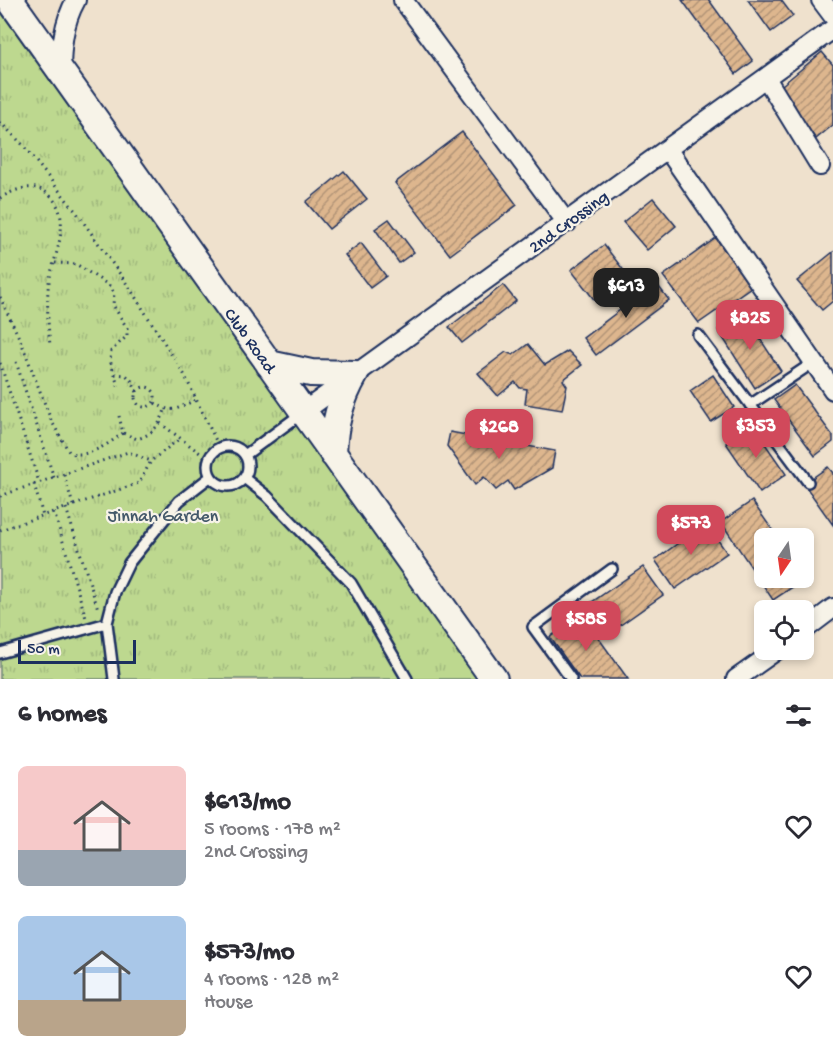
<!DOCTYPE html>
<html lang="en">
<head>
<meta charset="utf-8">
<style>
	body { margin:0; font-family:"Gochi Hand",sans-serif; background:#f7f7f7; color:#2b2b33; height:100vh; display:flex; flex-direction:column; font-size:22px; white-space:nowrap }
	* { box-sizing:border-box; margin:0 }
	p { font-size:20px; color:#7c7c81 }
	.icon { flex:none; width:33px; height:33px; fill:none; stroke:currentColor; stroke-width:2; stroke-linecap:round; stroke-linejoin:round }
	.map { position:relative; height:679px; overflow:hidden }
	.panel { display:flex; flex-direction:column; background:#fff; flex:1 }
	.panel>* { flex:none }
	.needle { width:39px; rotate:193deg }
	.buttons { position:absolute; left:754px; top:528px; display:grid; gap:12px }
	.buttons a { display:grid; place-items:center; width:60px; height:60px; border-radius:9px; background:#fff; box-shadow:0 3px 9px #0003; font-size:30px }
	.scale { position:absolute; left:18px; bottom:15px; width:118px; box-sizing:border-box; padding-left:6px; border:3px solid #1b2f5e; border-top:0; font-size:16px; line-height:21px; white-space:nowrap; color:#1b2f5e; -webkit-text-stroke:4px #f7f3e8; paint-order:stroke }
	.price { position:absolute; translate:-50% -51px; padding:0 14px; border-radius:12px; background:#d1495b; color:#fff; font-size:20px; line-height:39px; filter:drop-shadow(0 2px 3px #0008) }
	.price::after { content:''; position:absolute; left:50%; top:36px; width:18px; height:14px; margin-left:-9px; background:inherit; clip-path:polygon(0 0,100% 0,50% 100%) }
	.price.selected { background:#222; color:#fff }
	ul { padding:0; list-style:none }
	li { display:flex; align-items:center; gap:18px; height:150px; padding:0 18px }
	li span { display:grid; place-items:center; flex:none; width:168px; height:120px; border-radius:9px; color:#555 }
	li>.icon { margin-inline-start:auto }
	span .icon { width:72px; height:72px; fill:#fffc; stroke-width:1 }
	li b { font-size:26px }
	h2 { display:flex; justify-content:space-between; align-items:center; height:72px; padding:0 18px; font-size:26px }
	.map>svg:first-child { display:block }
</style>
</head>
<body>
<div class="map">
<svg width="833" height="679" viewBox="0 0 833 679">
	<defs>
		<pattern id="park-tufts" width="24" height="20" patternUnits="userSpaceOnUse" patternTransform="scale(1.5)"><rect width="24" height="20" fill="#bdd88f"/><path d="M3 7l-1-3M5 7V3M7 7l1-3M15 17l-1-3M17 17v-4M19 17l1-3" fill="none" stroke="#a2ba7e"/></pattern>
		<pattern id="building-hatch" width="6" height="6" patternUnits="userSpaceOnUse" patternTransform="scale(1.5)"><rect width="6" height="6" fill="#ddb68e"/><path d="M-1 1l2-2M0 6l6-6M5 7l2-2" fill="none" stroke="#b29477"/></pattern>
	</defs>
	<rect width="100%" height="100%" fill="#efe1cd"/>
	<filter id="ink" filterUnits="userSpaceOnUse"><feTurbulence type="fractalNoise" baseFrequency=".0167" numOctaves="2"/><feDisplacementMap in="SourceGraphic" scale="12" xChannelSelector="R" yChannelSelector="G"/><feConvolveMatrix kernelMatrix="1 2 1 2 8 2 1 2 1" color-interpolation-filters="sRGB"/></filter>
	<g filter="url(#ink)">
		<path fill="url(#park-tufts)" stroke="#6c8476" stroke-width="1.5" d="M0,11l485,668h-485z"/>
		<path fill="url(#building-hatch)" stroke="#1b2f5e" stroke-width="1.5" d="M682,0h27l44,61 -17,13z
			M748,0h33l12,16 -22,16z
			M822,52l11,13v60l-17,14 -40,-49z
			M462,132l55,73 -67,50 -55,-72z
			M344,171l23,28 -38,30 -23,-27z
			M653,198l23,28 -29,24 -24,-28z
			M389,219l25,33 -15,11 -24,-34z
			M716,238l35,49 -52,36 -36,-47z
			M361,243l25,33 -16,12 -25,-33z
			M604,245l25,32 -33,25 -25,-32z
			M833,252v49l-11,9 -25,-29z
			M656,283l13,17 -73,55 -13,-17z
			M503,285l13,16 -54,42 -13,-16z
			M744,314l37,57 -26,17 -37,-58z
			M528,344l17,21 23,-14 14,14 -19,15 4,6 -5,24 -37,-6 2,-15 -7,-1 -5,-6 -17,14 -20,-23 28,-21 7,3z
			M713,375l21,32 -23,15 -21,-31z
			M795,385l38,51v6l-18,14 -41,-56z
			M752,425l34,49 -26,19 -34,-50z
			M450,432l43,8 11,-6 7,9 44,8 -3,17 -38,22 -6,-9 -12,9 -12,-13 -9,8 -28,-39z
			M828,467l5,6v52l-29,-41z
			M752,501l26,37h-13v40l40,1 -32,21 -52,-78z
			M706,523l21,30 -52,36 -20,-29z
			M643,567l20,28 -54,38 -20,-29z
			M582,615l46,64h-48l-30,-42z"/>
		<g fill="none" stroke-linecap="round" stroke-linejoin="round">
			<g stroke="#1b2f5e" stroke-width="14">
				<path id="service" d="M698,335l110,147
					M750,405l64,-43
					M208 466a20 20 0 1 1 40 0a20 20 0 1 1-40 0Z
					M245,455l56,-41
					M244,478l23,18 84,87 56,96
					M0,653l107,-30
					M114,679l-7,-56 8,-31 14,-29 50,-62 31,-24
					M571,679l-38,-52 79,-58"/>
			</g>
			<g stroke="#1b2f5e" stroke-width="22">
				<path id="minor" d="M403,0l164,223
					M821,0l12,16
					M61,74c0,-26 2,-51 15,-74
					M766,78l54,88
					M668,150l165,240
					M303,412l530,-383
					M804,630l29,-22
					M736,679l41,-29"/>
			</g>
			<g stroke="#1b2f5e" stroke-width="30">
				<path id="secondary" d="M10,0l484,679
					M269,364l42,9 44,1
					M333,454c1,-30 7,-54 22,-80"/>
			</g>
			<path stroke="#1b2f5e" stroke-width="3" stroke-dasharray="1.5 4.5" stroke-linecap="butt" d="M0,122l22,22 55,69 52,74 55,87 35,73
				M0,198c14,-8 32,-16 47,-5 30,25 4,65 1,96 -1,19 0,37 2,56
				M55,263l21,1 34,22 4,7 -1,12 14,23v8l-16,15 -1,9 8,26
				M0,297l22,47 29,76 18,32c17,8 41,-9 54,-19
				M16,362l38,116
				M0,363l39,119
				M115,374l11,1 5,5 6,12
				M135 397a10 10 0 1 1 20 0a10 10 0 1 1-20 0Z
				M155,403c19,12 21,5 41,-3
				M119,416l4,17 14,6c15,-4 23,-14 28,-29
				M160,423l48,36
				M64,475l9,30
				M34,484l9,32
				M0,496l128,-44 23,9
				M66,508l32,101
				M54,512l32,106
				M0,530l139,-47 12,-22 28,-22"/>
			<use href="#service" stroke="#f7f3e8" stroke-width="9"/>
			<use href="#minor" stroke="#f7f3e8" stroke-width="18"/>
			<use href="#secondary" stroke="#f7f3e8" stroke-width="26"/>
		</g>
	</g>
	<g text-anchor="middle" stroke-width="4.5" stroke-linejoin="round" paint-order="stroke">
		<g font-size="18" fill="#1b2f5e" stroke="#f7f3e8">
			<text transform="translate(568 221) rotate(-36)" y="6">2nd Crossing</text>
			<text transform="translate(251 340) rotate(54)" y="6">Club Road</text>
		</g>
		<g font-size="18" fill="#44596a" stroke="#f7f3e8">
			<text x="163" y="521">Jinnah Garden</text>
		</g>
	</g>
</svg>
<div class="buttons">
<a><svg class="needle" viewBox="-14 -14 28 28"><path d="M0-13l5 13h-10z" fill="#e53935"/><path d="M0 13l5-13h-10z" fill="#7c7c81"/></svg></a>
<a><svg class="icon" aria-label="locate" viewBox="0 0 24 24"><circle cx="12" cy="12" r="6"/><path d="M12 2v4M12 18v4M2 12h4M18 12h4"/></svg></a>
</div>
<div class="scale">50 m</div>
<b class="price selected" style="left:626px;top:319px">$613</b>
<b class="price" style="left:750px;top:351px">$825</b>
<b class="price" style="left:756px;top:459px">$353</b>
<b class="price" style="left:499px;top:460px">$268</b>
<b class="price" style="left:691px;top:556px">$573</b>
<b class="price" style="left:586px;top:652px">$585</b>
</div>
<section class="panel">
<h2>6 homes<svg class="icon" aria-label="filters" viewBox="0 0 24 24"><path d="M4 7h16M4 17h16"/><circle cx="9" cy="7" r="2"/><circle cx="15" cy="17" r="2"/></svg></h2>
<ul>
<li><span style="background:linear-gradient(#f6c9c9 70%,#9aa5b1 0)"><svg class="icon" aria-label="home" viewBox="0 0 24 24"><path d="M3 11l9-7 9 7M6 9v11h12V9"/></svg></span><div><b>$613/mo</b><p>5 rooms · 178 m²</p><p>2nd Crossing</p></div><svg class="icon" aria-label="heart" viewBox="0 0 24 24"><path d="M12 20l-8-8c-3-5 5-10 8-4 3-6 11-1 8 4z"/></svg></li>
<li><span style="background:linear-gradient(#a9c7e8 70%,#b9a48a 0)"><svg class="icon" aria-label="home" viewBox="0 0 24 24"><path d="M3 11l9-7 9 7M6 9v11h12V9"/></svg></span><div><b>$573/mo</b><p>4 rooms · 128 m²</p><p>House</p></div><svg class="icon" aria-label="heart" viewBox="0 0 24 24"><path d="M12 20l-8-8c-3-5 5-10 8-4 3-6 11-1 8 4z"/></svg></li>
</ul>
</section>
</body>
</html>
